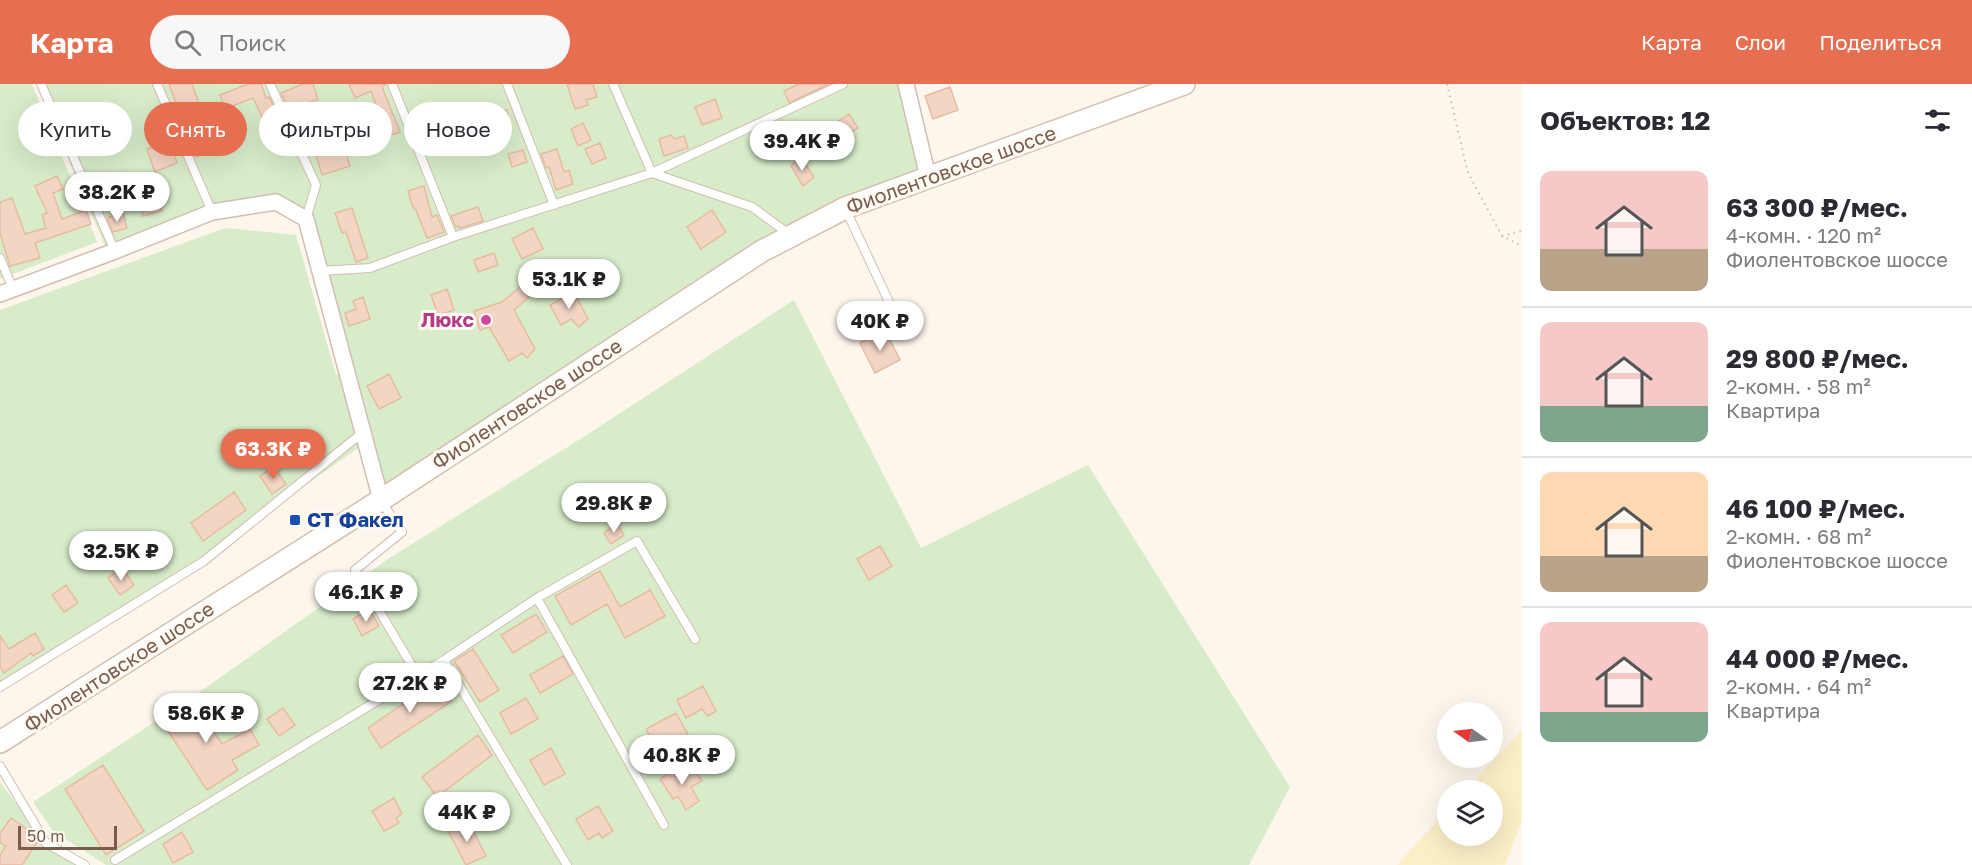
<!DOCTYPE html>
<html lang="ru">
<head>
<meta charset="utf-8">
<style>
	body { margin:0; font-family:"Golos Text",sans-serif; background:#f7f7f7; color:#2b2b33; height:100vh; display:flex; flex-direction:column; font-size:22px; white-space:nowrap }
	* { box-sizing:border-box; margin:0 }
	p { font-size:20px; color:#7c7c81 }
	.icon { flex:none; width:33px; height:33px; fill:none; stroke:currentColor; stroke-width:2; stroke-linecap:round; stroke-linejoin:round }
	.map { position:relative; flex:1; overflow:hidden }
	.side { display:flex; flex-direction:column; background:#fff; width:450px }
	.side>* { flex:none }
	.banner { position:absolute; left:18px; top:18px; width:570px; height:54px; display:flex; gap:12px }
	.needle { width:39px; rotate:284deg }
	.fabs { position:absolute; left:1437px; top:618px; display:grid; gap:12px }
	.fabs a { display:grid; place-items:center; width:66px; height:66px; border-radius:50%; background:#fff; box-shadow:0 6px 24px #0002; font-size:30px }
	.scale { position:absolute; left:18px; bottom:15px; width:99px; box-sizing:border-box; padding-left:6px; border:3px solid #7a5c4d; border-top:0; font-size:16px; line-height:21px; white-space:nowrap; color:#7a5c4d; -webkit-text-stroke:4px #fffaf3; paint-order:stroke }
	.price { position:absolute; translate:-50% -51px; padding:0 14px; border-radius:21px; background:#fff; color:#222; font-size:20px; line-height:39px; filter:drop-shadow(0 2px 3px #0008) }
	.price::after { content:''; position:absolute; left:50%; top:36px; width:18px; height:14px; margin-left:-9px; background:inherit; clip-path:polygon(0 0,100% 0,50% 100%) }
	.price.active { background:#e76f51; color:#fff }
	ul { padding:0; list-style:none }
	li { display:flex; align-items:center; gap:18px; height:150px; padding:0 18px }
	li+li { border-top:2px solid #e1e1e2 }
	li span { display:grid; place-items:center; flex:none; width:168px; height:120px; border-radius:12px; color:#555 }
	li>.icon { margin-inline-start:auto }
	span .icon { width:72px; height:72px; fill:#fffc; stroke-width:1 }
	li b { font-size:26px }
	h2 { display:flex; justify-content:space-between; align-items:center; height:72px; padding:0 18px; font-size:26px }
	.pill { padding:0 21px; border-radius:27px; background:#fff; box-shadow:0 6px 24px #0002; font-size:21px; line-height:54px }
	.pill.active { background:#e76f51; color:#fff }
	header { display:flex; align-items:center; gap:36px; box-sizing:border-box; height:84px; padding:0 30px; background:#e76f51; color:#fff }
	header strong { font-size:28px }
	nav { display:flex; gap:33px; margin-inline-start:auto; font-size:21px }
	.search { width:420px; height:54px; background:#f7f7f7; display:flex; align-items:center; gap:15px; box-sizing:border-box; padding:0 21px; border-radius:33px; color:#7c7c81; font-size:22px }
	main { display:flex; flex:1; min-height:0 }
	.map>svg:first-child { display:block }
</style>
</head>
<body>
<header>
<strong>Карта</strong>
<div class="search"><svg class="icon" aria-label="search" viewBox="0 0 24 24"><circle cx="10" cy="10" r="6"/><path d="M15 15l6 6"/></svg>Поиск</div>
<nav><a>Карта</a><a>Слои</a><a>Поделиться</a></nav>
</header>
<main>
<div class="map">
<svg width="1522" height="781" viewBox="0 0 1522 781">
	<rect width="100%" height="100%" fill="#fdf6ec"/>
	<path fill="#d8ecc9" d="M0,0h32l65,158 -97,37z
		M36,0h865l20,91 -78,26 -459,289 -11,-44 2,-2 -2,-6 -171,119 -202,126v-373l225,-82 71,7 40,140 7,-2 -33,-154 -35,-23 -70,13 -100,37z
		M794,216l127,248 167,-83 202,322 -41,78h-1143l-53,-34 -20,-29 158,-104 197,-139 197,-123z
		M0,698l46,61 39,22h-85z"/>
	<path fill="#fcefc7" d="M1522,646v90l-17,45h-108l50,-55 1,26h44v-46h-26z"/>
	<path fill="#f3d5c3" stroke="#e6bba3" stroke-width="1.5" d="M169,0h23l16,44 4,-2 9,21 -25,10z
		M248,0h13l5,14 3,-1 7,14 -14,6 -9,-19 -28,11 -5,-14z
		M303,0h10l5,15 -28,11 -9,-17z
		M349,0h37l-4,3 18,45 -19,6 -4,-12 6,-2 -12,-33 -16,7z
		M567,0h26l4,13 -11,3 2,5 -13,4z
		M799,0h30l-40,19 -5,-12z
		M950,3l8,23 -25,9 -8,-23z
		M715,15l7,19 -20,7 -7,-18z
		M507,26l3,13 -14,3 -3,-13z
		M849,30l9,14 -20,13 -9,-14z
		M48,39l7,18 -15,6 -7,-18z
		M583,39l8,17 -13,6 -7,-17z
		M485,42l6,18 -14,4 -6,-18z
		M671,51l4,4 9,-3 4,12 -24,8 -5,-17z
		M169,57l8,22 -22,9 -8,-23z
		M600,59l6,15 -14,6 -7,-15z
		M344,62l6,20 -28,9 -6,-20z
		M557,65l7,23 5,-2 4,14 -17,6 -7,-23 -3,1 -5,-14z
		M523,66l4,12 -15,5 -4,-13z
		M801,74l13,19 -11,9 -12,-20z
		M57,92l6,13 -10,4 9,26 24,-9 5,14 -56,19 5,15 -30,8 -10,-33v-31l12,-4 13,36 21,-6 -4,-13 5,-2 -12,-27z
		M424,102l8,31 5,-2 7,17 -17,6 -12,-30h-2l-5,-17z
		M157,113l5,14 -19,5 -4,-14z
		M478,123l5,14 -23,7 -1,-2 -3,1 -5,-11z
		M352,124l16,50 -12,4 -10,-30 -4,1 -7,-20z
		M712,126l14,22 -25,17 -14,-22z
		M123,129l4,15 -14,4 -6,-14z
		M533,144l10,21 -21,10 -10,-20z
		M494,169l4,12 -20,7 -4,-12z
		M520,203l9,10 -15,13 21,39 -8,9 -5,-5 -13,8 -20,-34 -9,3 -6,-19 28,-9z
		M447,205l7,21 -16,5 -7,-20z
		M574,208l14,27 -9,8 -8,-8 -10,6 -11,-20z
		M363,213l7,22 -21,7 -4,-13 11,-4 -3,-8z
		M885,246l15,30 -25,13 -15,-30z
		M389,290l12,24 -22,11 -12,-23z
		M283,349l12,18 -14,10 -12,-18z
		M274,383l12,17 -14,10 -12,-18z
		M234,408l12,18 -43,31 -12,-18z
		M617,440l7,11 -13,9 -7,-11z
		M880,462l12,20 -23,14 -12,-21z
		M122,484l12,17 -14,10 -12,-17z
		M600,487l20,36 30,-17 15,26 -40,22 -18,-34 -36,21 -16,-29z
		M66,501l12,18 -14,9 -12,-17z
		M369,525l10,17 -17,10 -9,-17z
		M536,530l11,18 -34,21 -12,-18z
		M35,549l9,16 -11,7 -2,-3 -27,20 -4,-6v-31l9,13z
		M473,565l26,41 -19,12 -26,-41z
		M563,572l10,18 -33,19 -10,-18z
		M438,596l14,21 -71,47 -13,-20z
		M703,602l13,25 -8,5 -6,-7 -16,9 -9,-18z
		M191,614l31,46 28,-15 9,16 -27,15 6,10 -31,20 -47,-71z
		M526,614l12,21 -27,15 -11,-21z
		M283,624l12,17 -16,11 -12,-17z
		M676,629l15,27 -13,7 -3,-6 -17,10 -12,-22z
		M478,651l14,20 -55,42 -15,-20z
		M551,664l14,26 -21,11 -14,-25z
		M103,681l41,66 -38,24 -41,-66z
		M681,682l5,8 8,-5 8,12 -11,6 8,14 -13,9 -8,-14 -5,3 -13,-20z
		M394,714l8,16 -6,4 3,5 -15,8 -12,-20z
		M598,722l15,25 -11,7 -3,-5 -11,7 -12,-21z
		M11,734l22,15 5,8 -16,24h-22v-10l6,-9 -6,-3v-10z
		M468,737l18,35 -20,9 -18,-34z
		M182,748l11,20 -20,11 -10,-19z"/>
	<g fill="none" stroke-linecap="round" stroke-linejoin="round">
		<g stroke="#d1beb0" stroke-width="10">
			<path id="lane" d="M41,0l74,167
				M157,0l55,128
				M270,0l46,101 -10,34
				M392,0l61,153
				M507,0l47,121
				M613,0l39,89 191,-89
				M845,124l53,113
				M0,174l13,31
				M320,187l50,-3 83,-31 199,-64 100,34 37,27
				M381,417l21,31 -47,38 63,106 26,-16 123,205
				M537,514l100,-57 58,98
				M444,576l93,-62 127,227
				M0,603l204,-126 158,-128
				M0,682l46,77 39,22
				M115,776l303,-184"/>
		</g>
		<g stroke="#d1beb0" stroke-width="18">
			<path id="street" d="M906,0l22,93
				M0,210l115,-43 97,-39 64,-10 30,17 75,281"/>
		</g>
		<g stroke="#d6c0b0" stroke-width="24">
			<path id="secondary" d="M0,658l381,-242 381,-249 83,-43 339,-124"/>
		</g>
		<path stroke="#d9b8a5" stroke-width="2" stroke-dasharray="1.5 4.5" stroke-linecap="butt" d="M1447,0l21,89 34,63 20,10
			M1502,152l20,-5"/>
		<use href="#lane" stroke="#fff" stroke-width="8"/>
		<use href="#street" stroke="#fff" stroke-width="15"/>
		<use href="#secondary" stroke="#fff" stroke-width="21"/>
	</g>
	<circle fill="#d1479c" stroke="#fffaf3" stroke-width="2" cx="486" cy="236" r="6"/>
	<rect fill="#1a4fb4" stroke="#fffaf3" stroke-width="2" x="289" y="430" width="12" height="12" rx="3"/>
	<g text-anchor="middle" stroke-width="6" stroke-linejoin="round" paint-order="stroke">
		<g font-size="20" fill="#7a5c4d" stroke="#fffaf3">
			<text transform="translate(951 86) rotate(-20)" y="7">Фиолентовское шоссе</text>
			<text transform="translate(527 320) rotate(-33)" y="7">Фиолентовское шоссе</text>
			<text transform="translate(119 583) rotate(-33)" y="7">Фиолентовское шоссе</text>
		</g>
		<g font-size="20" font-weight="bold" fill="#b23c85" stroke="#fffaf3" text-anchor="end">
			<text x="474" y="243">Люкс</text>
		</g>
		<g font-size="20" font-weight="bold" fill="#164399" stroke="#fffaf3" text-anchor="start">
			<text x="307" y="443">СТ Факел</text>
		</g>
	</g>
</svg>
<div class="fabs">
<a><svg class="needle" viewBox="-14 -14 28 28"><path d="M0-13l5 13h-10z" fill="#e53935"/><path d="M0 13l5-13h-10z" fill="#7c7c81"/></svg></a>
<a><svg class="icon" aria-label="layers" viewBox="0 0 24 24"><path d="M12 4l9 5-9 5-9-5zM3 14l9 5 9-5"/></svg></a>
</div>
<div class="scale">50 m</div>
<b class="price" style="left:802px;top:88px">39.4K ₽</b>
<b class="price" style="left:117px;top:139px">38.2K ₽</b>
<b class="price" style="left:569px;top:226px">53.1K ₽</b>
<b class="price" style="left:880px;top:268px">40K ₽</b>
<b class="price active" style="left:273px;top:396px">63.3K ₽</b>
<b class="price" style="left:614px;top:450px">29.8K ₽</b>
<b class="price" style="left:121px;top:498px">32.5K ₽</b>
<b class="price" style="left:366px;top:539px">46.1K ₽</b>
<b class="price" style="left:410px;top:630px">27.2K ₽</b>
<b class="price" style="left:206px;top:660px">58.6K ₽</b>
<b class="price" style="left:682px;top:702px">40.8K ₽</b>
<b class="price" style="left:467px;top:759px">44K ₽</b>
<div class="banner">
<a class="pill">Купить</a>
<a class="pill active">Снять</a>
<a class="pill">Фильтры</a>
<a class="pill">Новое</a>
</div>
</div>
<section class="side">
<h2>Объектов: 12<svg class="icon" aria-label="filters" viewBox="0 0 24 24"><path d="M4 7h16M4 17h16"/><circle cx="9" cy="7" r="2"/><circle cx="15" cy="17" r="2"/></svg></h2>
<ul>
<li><span style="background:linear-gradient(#f6c9c9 65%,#b9a48a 0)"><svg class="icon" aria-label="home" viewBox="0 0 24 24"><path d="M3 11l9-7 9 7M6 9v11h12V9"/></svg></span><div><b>63 300 ₽/мес.</b><p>4-комн. · 120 m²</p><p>Фиолентовское шоссе</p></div></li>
<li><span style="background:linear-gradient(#f6c9c9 70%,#7fa58c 0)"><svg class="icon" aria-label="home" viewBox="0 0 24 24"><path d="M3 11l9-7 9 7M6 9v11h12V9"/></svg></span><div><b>29 800 ₽/мес.</b><p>2-комн. · 58 m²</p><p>Квартира</p></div></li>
<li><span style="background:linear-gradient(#ffd9b3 70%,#b9a48a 0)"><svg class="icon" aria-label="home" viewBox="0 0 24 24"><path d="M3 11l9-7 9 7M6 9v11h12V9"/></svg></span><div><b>46 100 ₽/мес.</b><p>2-комн. · 68 m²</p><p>Фиолентовское шоссе</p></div></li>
<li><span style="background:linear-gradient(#f6c9c9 75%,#7fa58c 0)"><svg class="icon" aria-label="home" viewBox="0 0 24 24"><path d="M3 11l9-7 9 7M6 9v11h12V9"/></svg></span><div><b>44 000 ₽/мес.</b><p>2-комн. · 64 m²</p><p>Квартира</p></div></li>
</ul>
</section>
</main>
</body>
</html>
